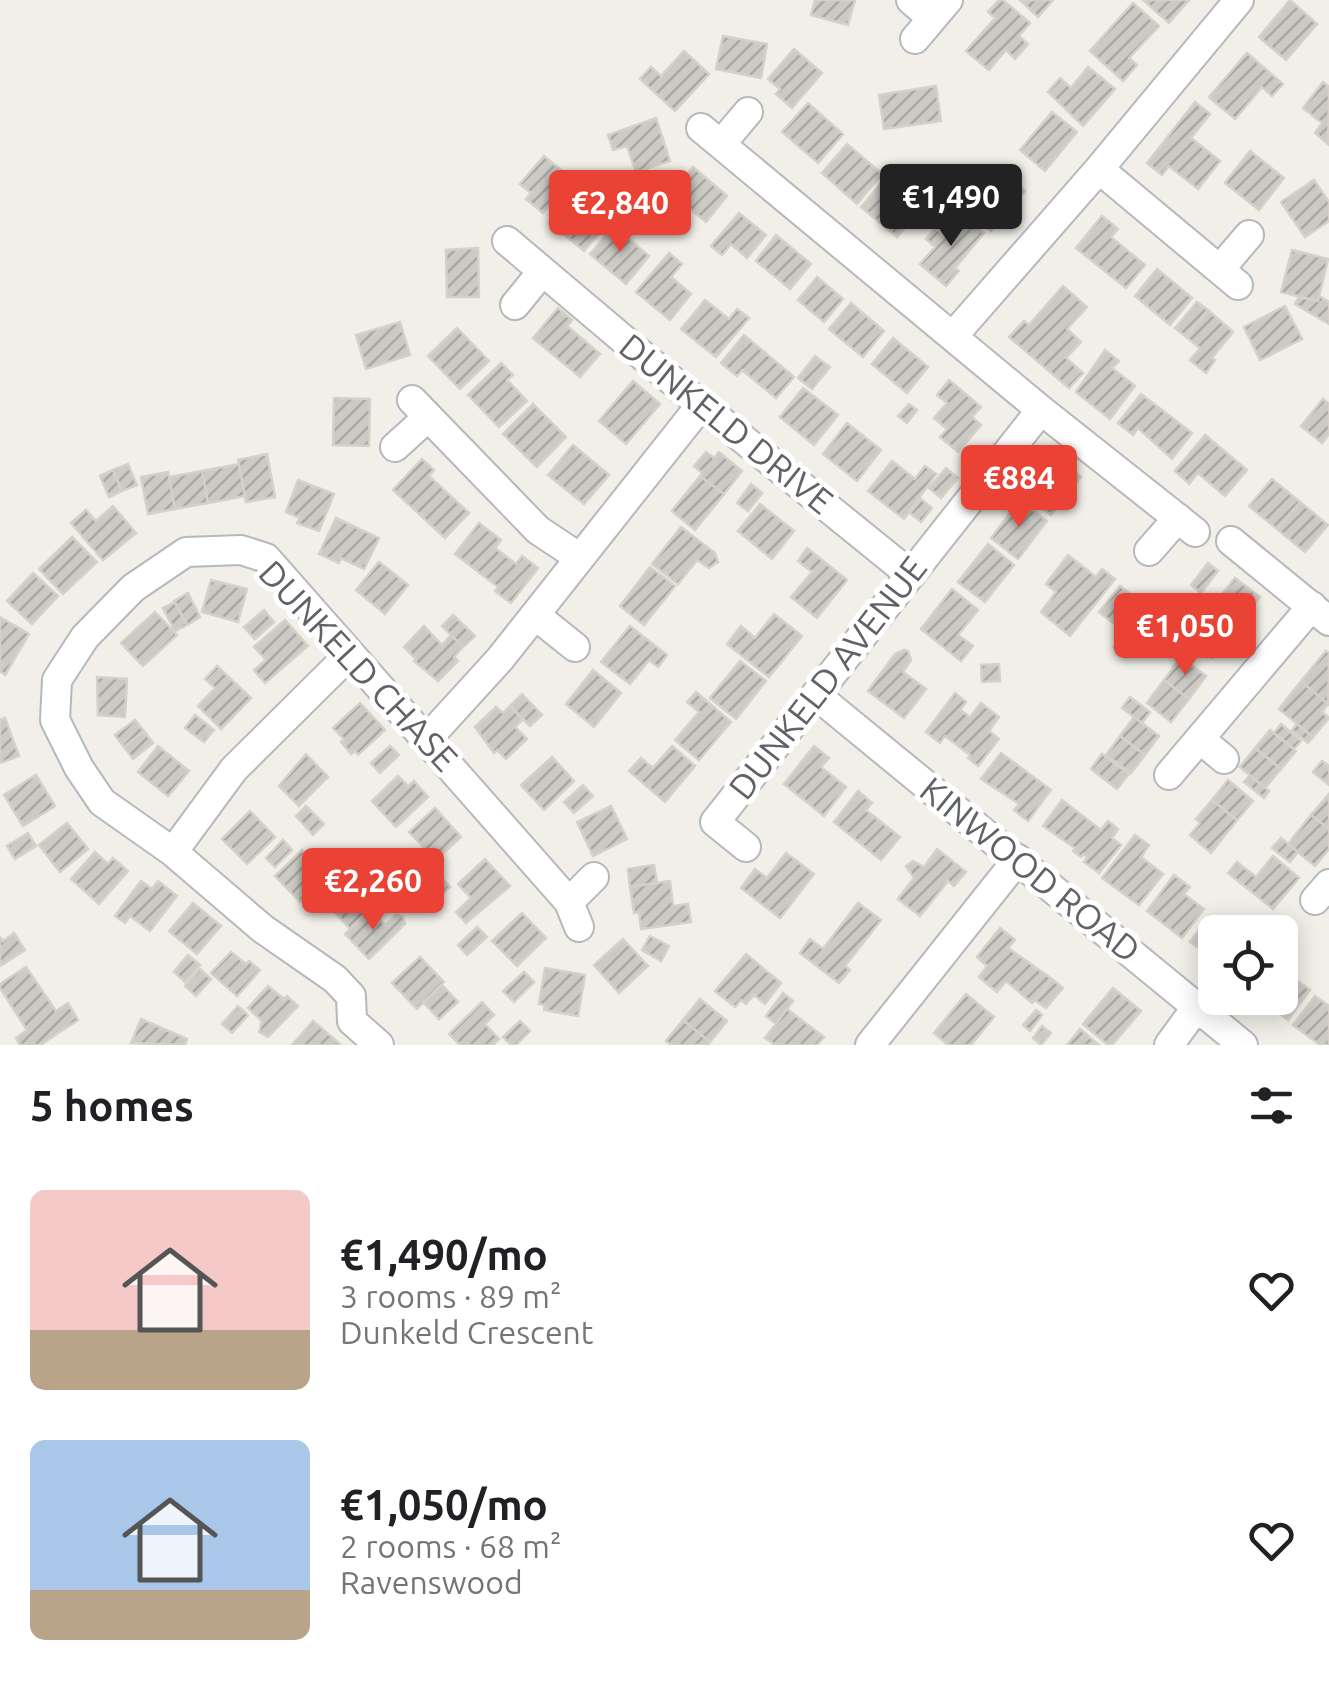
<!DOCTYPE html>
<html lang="en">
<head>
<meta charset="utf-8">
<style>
	body { margin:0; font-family:Ubuntu,sans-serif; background:#f2f2f2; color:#202124; height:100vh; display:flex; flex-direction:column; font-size:38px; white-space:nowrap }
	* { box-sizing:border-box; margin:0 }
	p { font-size:32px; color:#757577 }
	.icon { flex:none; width:55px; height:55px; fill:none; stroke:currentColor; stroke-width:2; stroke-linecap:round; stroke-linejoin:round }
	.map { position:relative; height:1045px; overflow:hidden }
	.side { display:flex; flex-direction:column; background:#fff; flex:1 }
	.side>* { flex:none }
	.fabs { position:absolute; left:1198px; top:915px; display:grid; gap:20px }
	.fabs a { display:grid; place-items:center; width:100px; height:100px; border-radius:15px; background:#fff; box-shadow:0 5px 25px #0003; font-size:50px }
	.price { position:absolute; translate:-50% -85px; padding:0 22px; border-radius:10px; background:#ea4335; color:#fff; font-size:32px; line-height:65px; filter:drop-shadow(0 2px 5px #0008) }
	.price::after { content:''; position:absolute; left:50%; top:60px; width:30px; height:22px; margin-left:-15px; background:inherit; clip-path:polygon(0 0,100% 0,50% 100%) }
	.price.current { background:#222; color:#fff }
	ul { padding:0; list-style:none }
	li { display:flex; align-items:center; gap:30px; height:250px; padding:0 30px }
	li span { display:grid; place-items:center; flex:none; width:280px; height:200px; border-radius:15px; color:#555 }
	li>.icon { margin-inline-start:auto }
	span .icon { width:120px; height:120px; fill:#fffc; stroke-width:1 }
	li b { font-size:42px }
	h2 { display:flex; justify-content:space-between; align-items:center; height:120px; padding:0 30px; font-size:42px }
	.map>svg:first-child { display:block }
</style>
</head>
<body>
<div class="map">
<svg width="1329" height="1045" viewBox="0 0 1329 1045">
	<defs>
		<pattern id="building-hatch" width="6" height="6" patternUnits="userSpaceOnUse" patternTransform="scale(2.5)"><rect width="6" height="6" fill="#cccac5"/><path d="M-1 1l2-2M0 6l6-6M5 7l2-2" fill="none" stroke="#a9a8a4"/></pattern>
	</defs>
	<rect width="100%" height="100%" fill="#f1efe8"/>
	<path fill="url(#building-hatch)" stroke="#d6d1c6" stroke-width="2.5" d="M815,0h40l-7,25 -37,-10z
		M999,0h4l27,23 -11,13 9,8 -13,15 -9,-9 -17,20 -23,-19 29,-33 -7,-6z
		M1020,0h33l-15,17z
		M1143,0h46l-20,23z
		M1290,0l27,24 -31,36 -27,-23z
		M1133,3l26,23 -30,32 8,7 -14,16 -33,-30z
		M723,36l44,8 -6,34 -45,-9z
		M794,49l28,24 -30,35 -16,-14 4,-5 -12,-10z
		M684,51l25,23 -34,37 -35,-32 11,-12 10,9z
		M1247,53l36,31 -11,12 -10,-9 -27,32 -26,-22z
		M1088,67l27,22 -32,37 -35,-34 12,-14 11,10z
		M1323,82l6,5 -1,57 -13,-11 7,-10 -19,-15z
		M936,86l5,35 -57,8 -5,-34z
		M1195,102l15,12 -19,24 29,23 -22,28 -29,-23 -7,9 -15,-12z
		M808,103l35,31 -25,29 -36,-31z
		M1052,112l25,20 -32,39 -25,-21z
		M656,118l14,43 -34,11 -9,-26 -14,4 -5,-15z
		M847,144l35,30 -25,30 -35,-31z
		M1250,151l34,27 -25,32 -34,-27z
		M544,156l28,23 -29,34 -17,-14 5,-6 -11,-9z
		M693,167l34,29 -21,26 -35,-29z
		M1000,170l25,21 -34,40 -25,-20z
		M886,177l36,31 -25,29 -36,-30z
		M1314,180l15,22v19l-24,16 -24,-35z
		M574,192l35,29 -25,30 -35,-29z
		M739,213l27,22 -19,23 -16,-14 -9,11 -11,-9z
		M962,214l22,19 -29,35 4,3 -13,15 -26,-22 15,-17 -9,-8 9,-11 9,8z
		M1102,216l16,13 -7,8 34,28 -19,23 -50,-40z
		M614,226l35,30 -23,28 -36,-30z
		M776,235l35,29 -21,25 -34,-28z
		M478,248l1,49h-32l-1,-47z
		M1292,250l36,9 -10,42 -37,-9z
		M669,253l13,11 -11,13 20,17 -21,26 -34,-28z
		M1157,269l35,29 -22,27 -35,-29z
		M817,277l26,22 -19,23 -26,-22z
		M1063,286l24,21 -20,22 14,13 -15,16 17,15 -14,15 -60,-51 15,-16 5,4z
		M1319,296l10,6v22l-34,-20 4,-7 19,4z
		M705,300l24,19 8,-10 12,9 -33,39 -35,-28z
		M1197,302l11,8 -22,27 -11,-9z
		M851,303l33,28 -21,26 -34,-28z
		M1285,306l17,33 -42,21 -16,-33z
		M558,308l14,12 -5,6 33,28 -20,23 -47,-39z
		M1208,310l25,22 -21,26 3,2 -9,13 -16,-13 10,-12 -14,-11z
		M400,322l10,33 -44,14 -10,-34z
		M457,328l32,33 -29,28 -32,-33z
		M744,335l50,42 -18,21 -34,-28 -5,6 -16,-13z
		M893,338l35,29 -21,26 -35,-29z
		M1105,350l14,11 -7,7 23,18 -25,33 -34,-27z
		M815,356l15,11 -18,22 -14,-11z
		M501,363l12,12 -6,5 20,21 -28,26 -31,-32z
		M949,380l32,27 -9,10 9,8 -23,27 -18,-15 7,-8 -13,-11 13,-15 -10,-8z
		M633,381l27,23 -34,40 -27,-23z
		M803,388l35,27 -24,30 -34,-28z
		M1141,394l51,39 -20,26 -34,-31 -5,7 -15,-12z
		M334,398l36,1 -1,47 -36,-1z
		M1323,399l6,5v30l-7,9 -21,-17z
		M533,404l33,33 -29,30 -34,-33z
		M909,404l8,6 -10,13 -9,-7z
		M847,423l34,27 -24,31 -34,-27z
		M1205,435l42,35 -22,26 -27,-23 -9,11 -14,-13z
		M573,445l36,30 -25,29 -36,-29z
		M706,452l8,6 5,-6 23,19 -18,23 -24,-18 2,-3 -8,-7z
		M267,454l8,43 -29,5 -8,-42z
		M1054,456l27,21 -30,38 -27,-21z
		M422,459l12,11 -5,6 40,37 -24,25 -52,-48z
		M892,461l23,18 10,-13 11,8 -32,45 -36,-28z
		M128,464l9,21 -15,6 -9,-21z
		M239,464l6,32 -37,7 -6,-32z
		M946,468l12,10 -17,20 -12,-10z
		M113,470l9,21 -13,6 -9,-21z
		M202,471l6,32 -33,6 -6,-32z
		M168,472l7,37 -27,5 -7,-37z
		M700,476l24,18 -29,36 -23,-19z
		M1272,479l28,23 -23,27 -28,-23z
		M298,480l36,14 -15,37 -22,-8 3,-5 -14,-6z
		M751,484l11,9 -14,18 -11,-8z
		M921,499l11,9 -11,14 -11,-9z
		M1020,500l27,21 -29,38 -27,-21z
		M1300,502l28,23 -23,27 -28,-23z
		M760,504l34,27 -22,28 -34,-28z
		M113,506l23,27 -33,27 -32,-37 15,-13 10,11z
		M336,518l43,20 -15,31 -23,-11 -2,5 -20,-9z
		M479,523l22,17 -6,8 21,16 6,-8 16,12 -27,35 -16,-12 3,-4 -43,-33z
		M681,527l34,26 3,9 -9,6 -12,-8 -19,24 -26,-20z
		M72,537l25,25 -34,32 -24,-25z
		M988,544l26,21 -29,37 -27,-20z
		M807,548l40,32 -30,38 -26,-21 21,-25 -14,-11z
		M1068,555l28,22 6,-8 13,10 -45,57 -29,-24 15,-20 -10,-8z
		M379,562l29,23 -23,29 -29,-24z
		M1208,563l10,8 -17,22 -10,-8z
		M650,567l25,19 -31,39 -24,-19z
		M33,573l25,23 -26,28 -25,-23z
		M1235,578l25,19 -24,30 -25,-19z
		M211,580l36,9 -9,33 -36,-10z
		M1120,586l39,30 -33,41 -12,-10 11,-15 -26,-20z
		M952,589l26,21 -20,25 15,11 -12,15 -40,-32z
		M188,593l12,24 -13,8 -13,-24z
		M175,602l12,23 -12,6 -12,-23z
		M1211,608l25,19 -24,31 -25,-20z
		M264,610l10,12 -19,17 -11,-12z
		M155,612l22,23 -34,31 -22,-23z
		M774,614l28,22 -33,41 -42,-33 14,-18 14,12z
		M453,615l22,21 -12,11 -21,-21z
		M0,617l29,17 -24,41 -5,-4z
		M285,620l23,26 -43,37 -11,-13 12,-10 -12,-13z
		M424,626l18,19 9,-10 12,12 -9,10 4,4 -20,20 -24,-20 2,-2 -12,-12z
		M630,626l37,29 -9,12 -9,-7 -19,24 -29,-22z
		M904,650l4,1 3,9 -8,12 23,17 -22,29 -36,-27 27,-37z
		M1326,651l3,2 -1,51 -27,-23z
		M1181,657l25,19 -17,23 -25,-19z
		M740,661l26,20 -30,38 -26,-21z
		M999,664l1,17 -18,1 -1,-17z
		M217,666l34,32 -30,31 -23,-23 17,-18 -10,-9z
		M593,670l28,23 -27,34 -28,-23z
		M97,677l30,2 -2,38 -27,-2z
		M1164,680l25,19 -18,23 -24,-19z
		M1301,681l27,23 -6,8 7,6 -16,19 -34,-28z
		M696,692l35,30 -32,38 -24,-20 24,-28 -12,-10z
		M955,693l11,9 -6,8 10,7 11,-14 18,14 -10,14 10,8 -21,27 -10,-8 2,-3 -25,-19 -5,7 -14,-11z
		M522,694l20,21 -12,11 -20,-20z
		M1130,697l20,15 -8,11 -20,-15z
		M360,703l25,27 -27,25 -3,-4 -4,3 -10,-12 3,-3 -11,-11z
		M510,706l13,13 -8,8 12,12 -21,20 -9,-9 -3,3 -19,-26 21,-20 7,6z
		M195,715l19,15 -10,12 -19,-14z
		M1134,717l25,19 -14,19 -25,-19z
		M5,718l14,38 -19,7v-43z
		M135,720l9,11 -20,16 -9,-12z
		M1281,724l20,17 -7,8 -20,-16z
		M1297,724l16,13 -5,6 -16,-13z
		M1270,730l26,21 -15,18 -26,-21z
		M144,731l9,12 -20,16 -9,-12z
		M1120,736l25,19 -14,18 -25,-18z
		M158,746l31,25 -21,25 -30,-24z
		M390,746l9,9 -19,18 -9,-10z
		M672,746l23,20 -30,36 -36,-31 12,-13 12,10z
		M814,746l15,12 -8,9 25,20 -22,29 -40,-32z
		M1255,748l26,21 -16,19 -25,-21z
		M1001,753l50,37 -23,31 -14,-11 5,-6 -38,-25z
		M306,754l22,23 -29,29 -20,-20z
		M1102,754l27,20 -12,15 -26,-20z
		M552,757l22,24 -30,29 -23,-25z
		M1322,761l7,5v19l-16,-13z
		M36,775l19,31 -32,20 -19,-31z
		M1250,775l19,16 -5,7 -20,-16z
		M398,776l10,10 6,-5 14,16 -32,30 -24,-26z
		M1228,780l25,21 -16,19 -25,-20z
		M583,785l10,11 -19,17 -10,-11z
		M858,791l14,12 -6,7 34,27 -19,23 -47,-38z
		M1329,794v35l-18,-14z
		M1062,800l39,30 7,-9 10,8 -6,9 9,7 -22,28 -15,-11 3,-5 -4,-3 -2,3 -8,-6 2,-3 -32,-22z
		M1212,800l25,20 -26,33 -21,-18 10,-12 -4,-4z
		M306,806l18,18 -11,11 -17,-19z
		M611,806l16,33 -34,17 -16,-34z
		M435,808l26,29 -25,23 -27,-28z
		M250,811l25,26 -28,27 -25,-25z
		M1311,815l18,14v20l-14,17 -27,-22z
		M67,823l21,26 -28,23 -21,-27z
		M28,833l8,13 -21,13 -8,-13z
		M1135,835l14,10 -8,12 22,17 -24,31 -37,-27z
		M1281,838l17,14 -8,10 -18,-14z
		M283,840l9,10 -17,17 -9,-9z
		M937,849l29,23 -12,14 -6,-5 -28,35 -22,-17 16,-21 -8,-12 7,-5 11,6z
		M302,850l25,26 -27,26 -25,-26z
		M95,852l13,12 5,-6 15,13 -29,33 -28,-25z
		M786,853l28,21 -34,44 -39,-30 14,-19 12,9z
		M1273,856l26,22 -26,31 -45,-36 9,-11 19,15z
		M348,859l9,10 -18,16 -9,-10z
		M485,859l25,27 -44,37 -10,-11 15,-14 -13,-14z
		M654,865l3,18 -27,4 -2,-18z
		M432,867l9,10 -17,16 -9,-9z
		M1174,875l16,12 -6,7 20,15 -22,29 -35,-27z
		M441,877l9,10 -17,16 -9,-10z
		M141,881l11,8 6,-8 19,15 -27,35 -20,-15 -5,7 -10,-7z
		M670,881l3,25 15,-2 3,18 -50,7 -2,-17 -5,1 -4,-26z
		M352,891l18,18 -20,20 -18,-20z
		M193,903l28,23 -24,28 -28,-23z
		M858,903l23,17 -36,46 5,4 -11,13 -39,-30 10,-14 13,10z
		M370,909l15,16 11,-10 7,2 2,7 -36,35 -24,-25z
		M522,913l24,25 -29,28 -25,-25z
		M1209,916l22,16h-16v23l-3,-3 -3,4 -19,-14z
		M477,927l10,10 -20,18 -9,-10z
		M1000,928l15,12 -7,8 44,31 -20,24 -26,-22 -9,11 -18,-15 8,-11 -10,-9z
		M14,933l11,17 -25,16v-29l3,4z
		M650,936l19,10 -8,15 -19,-11z
		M623,939l25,27 -29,27 -25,-28z
		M231,952l15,12 3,-3 11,9 -23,26 -26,-23z
		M746,954l35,29 -16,21 -11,-9 -8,9 -5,-4 -6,7 -20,-16z
		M188,955l12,10 -15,17 -11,-10z
		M420,957l24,25 -27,27 -25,-26z
		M1281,958l10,7 -5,7 24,18 -22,30 -30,-22h22z
		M26,967l30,44 12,-8 10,17 -38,25h-20l-4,-7 11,-8 -27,-42v-4z
		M545,968l40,7 -7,41 -34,-6 1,-5 -6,-1z
		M200,969l11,10 -15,17 -11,-10z
		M524,972l10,10 -20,20 -11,-11z
		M1052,979l11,9 -17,20 -11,-8z
		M442,985l16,17 -19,17 -16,-17z
		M268,986l16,13 3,-3 11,10 -30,31 -9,-5 3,-11 -14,-13z
		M1113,988l28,23 -29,34h-4l-25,-21z
		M783,993l10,8 -17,23 -10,-8z
		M966,994l28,23 -23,28h-23l-14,-12z
		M1315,996l14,10v39h-9l-27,-20z
		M700,999l27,22 -17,21 -27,-22z
		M482,1002l12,13 -9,9 14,15 -6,6h-33l-11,-11z
		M238,1006l10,9 -16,18 -10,-9z
		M787,1009l37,28 -7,8h-42l-10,-7z
		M1036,1010l6,5 -12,16 -7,-6z
		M141,1019l46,20 -2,6 -54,-2z
		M683,1020l27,22 -2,3h-37l-5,-4z
		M313,1021l27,23 -2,1h-46z
		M520,1021l10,10 -14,14h-5l-8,-8z
		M1042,1026l9,7 -10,12 -8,-7z
		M1080,1029l19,16h-32z"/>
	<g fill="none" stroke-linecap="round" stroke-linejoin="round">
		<g stroke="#b5b8bc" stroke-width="32">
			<path id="minor" d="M911,0l21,18
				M915,39l33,-39
				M701,128l340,282 154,122
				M721,144l27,-32
				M1099,169l139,116
				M507,241l194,164 210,170
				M1220,269l29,-34
				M515,305l27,-33
				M953,336l146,-167 140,-169
				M412,400l126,130 42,28
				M395,447l33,-30
				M1231,541l98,80
				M1149,551l29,-33
				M535,615l40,32
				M816,695l427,350
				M428,738l72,-79 201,-254
				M1200,739l24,20
				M1169,775l143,-169
				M746,847l-31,-25 326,-412
				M173,852l61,-83 116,-115
				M1315,900l14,-16
				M569,902l25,-25
				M379,1045l-27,-24 -1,-25 -16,-17 -72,-50 -90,-77 -71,-50 -23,-34 -24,-48 2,-40 28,-43 48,-49 53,-36 55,-2 25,8 303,344 10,25
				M870,1045l148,-186
				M1169,1045l27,-37"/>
		</g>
		<use href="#minor" stroke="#fff" stroke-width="28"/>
	</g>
	<g text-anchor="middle" stroke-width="10" stroke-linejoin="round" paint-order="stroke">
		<g font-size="35" fill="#5f6368" stroke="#fff">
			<text transform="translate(726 424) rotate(39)" y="12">DUNKELD DRIVE</text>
			<text transform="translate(358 666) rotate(47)" y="12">DUNKELD CHASE</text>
			<text transform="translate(828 678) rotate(-52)" y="12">DUNKELD AVENUE</text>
			<text transform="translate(1030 870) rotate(39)" y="12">KINWOOD ROAD</text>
		</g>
	</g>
</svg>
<div class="fabs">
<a><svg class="icon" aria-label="locate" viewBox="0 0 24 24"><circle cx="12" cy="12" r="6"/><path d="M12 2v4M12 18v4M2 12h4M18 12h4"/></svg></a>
</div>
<b class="price current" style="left:951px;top:249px">€1,490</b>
<b class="price" style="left:620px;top:255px">€2,840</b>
<b class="price" style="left:1019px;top:530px">€884</b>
<b class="price" style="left:1185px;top:678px">€1,050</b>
<b class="price" style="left:373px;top:933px">€2,260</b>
</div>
<section class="side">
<h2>5 homes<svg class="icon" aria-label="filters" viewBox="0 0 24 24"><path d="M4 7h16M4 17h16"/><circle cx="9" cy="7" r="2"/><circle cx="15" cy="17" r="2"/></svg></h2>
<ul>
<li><span style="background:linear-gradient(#f6c9c9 70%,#b9a48a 0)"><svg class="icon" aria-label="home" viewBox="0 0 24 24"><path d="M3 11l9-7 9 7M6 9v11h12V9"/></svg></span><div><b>€1,490/mo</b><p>3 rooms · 89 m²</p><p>Dunkeld Crescent</p></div><svg class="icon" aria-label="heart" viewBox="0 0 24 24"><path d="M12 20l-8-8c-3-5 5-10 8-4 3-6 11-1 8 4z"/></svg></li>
<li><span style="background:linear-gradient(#a9c7e8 75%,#b9a48a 0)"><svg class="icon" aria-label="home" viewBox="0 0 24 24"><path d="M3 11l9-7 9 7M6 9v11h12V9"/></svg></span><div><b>€1,050/mo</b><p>2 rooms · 68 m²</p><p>Ravenswood</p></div><svg class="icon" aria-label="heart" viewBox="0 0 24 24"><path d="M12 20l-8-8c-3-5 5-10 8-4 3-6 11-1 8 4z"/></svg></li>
</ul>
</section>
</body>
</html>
